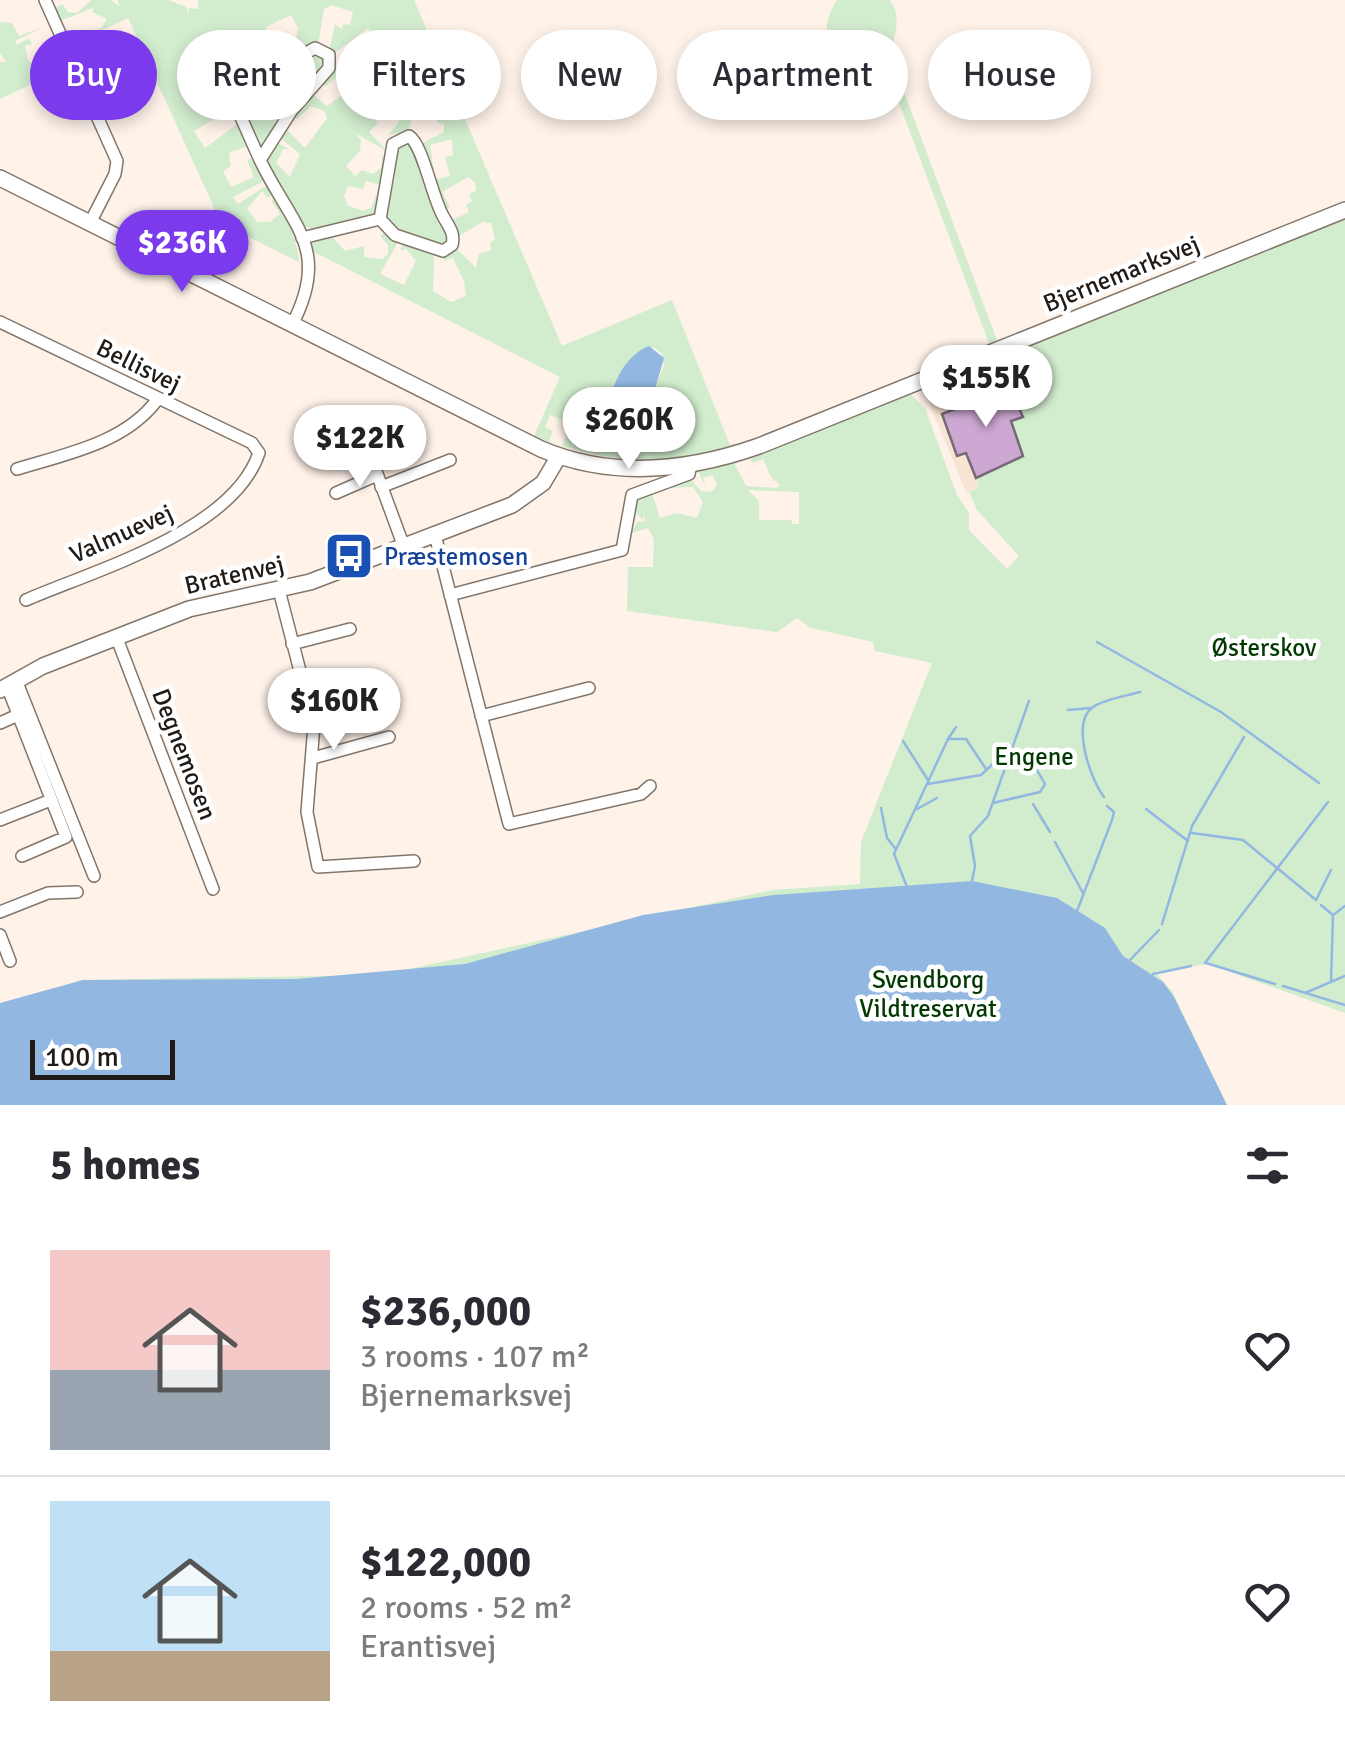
<!DOCTYPE html>
<html lang="en">
<head>
<meta charset="utf-8">
<style>
	body { margin:0; font-family:Signika,sans-serif; background:#f7f7f7; color:#2b2b33; height:100vh; display:flex; flex-direction:column; font-size:38px; white-space:nowrap }
	* { box-sizing:border-box; margin:0 }
	p { font-size:32px; color:#7c7c81 }
	.icon { flex:none; width:55px; height:55px; fill:none; stroke:currentColor; stroke-width:2; stroke-linecap:round; stroke-linejoin:round }
	.map { position:relative; height:1105px; overflow:hidden }
	.details { display:flex; flex-direction:column; background:#fff; flex:1 }
	.details>* { flex:none }
	.guide { position:absolute; left:30px; top:30px; width:1285px; height:90px; display:flex; gap:20px }
	.scale { position:absolute; left:30px; bottom:25px; width:145px; box-sizing:border-box; padding-left:10px; border:5px solid #201b17; border-top:0; font-size:28px; line-height:35px; white-space:nowrap; color:#201b17; -webkit-text-stroke:8px #fff; paint-order:stroke }
	.price { position:absolute; translate:-50% -85px; padding:0 22px; border-radius:35px; background:#fff; color:#222; font-size:32px; line-height:65px; filter:drop-shadow(0 2px 5px #0008) }
	.price::after { content:''; position:absolute; left:50%; top:60px; width:30px; height:22px; margin-left:-15px; background:inherit; clip-path:polygon(0 0,100% 0,50% 100%) }
	.price.current { background:#7c3aed; color:#fff }
	ul { padding:0; list-style:none }
	li { display:flex; align-items:center; gap:30px; height:250px; padding:0 50px }
	li+li { border-top:2px solid #e1e1e2 }
	li span { display:grid; place-items:center; flex:none; width:280px; height:200px; border-radius:0px; color:#555 }
	li>.icon { margin-inline-start:auto }
	span .icon { width:120px; height:120px; fill:#fffc; stroke-width:1 }
	li b { font-size:42px }
	h2 { display:flex; justify-content:space-between; align-items:center; height:120px; padding:0 50px; font-size:42px }
	.tag { padding:0 35px; border-radius:45px; background:#fff; box-shadow:0 5px 15px #0003; font-size:35px; line-height:90px }
	.tag.current { background:#7c3aed; color:#fff }
	.map>svg:first-child { display:block }
</style>
</head>
<body>
<div class="map">
<svg width="1345" height="1105" viewBox="0 0 1345 1105">
	<rect width="100%" height="100%" fill="#fef2e9"/>
	<path fill="#f8e4d2" d="M978,366l3,33 -39,15 15,41 9,-2 13,35 -13,4 -41,-99 12,-6 3,8 26,-9v-14z"/>
	<path fill="#d2ecce" fill-rule="evenodd" d="M91,0h20l8,6 -1,-6h50l18,7 2,6 1,-5 9,1v-9h216l148,346 110,-46 58,145 25,-5c-83,24 -110,28 -193,6l9,-22 -21,-9 -5,12 8,4 -4,10 4,3 -19,-8 26,-59 -248,-126v-10l18,-6 15,16 19,-5v11l18,2 6,-5v-9l-8,-9 5,-4 14,8 -19,34 24,11 12,-24 -10,-12 -6,2 4,-9 30,11 -1,38 18,11 15,-6 -2,-15 -11,-23 -9,3 -2,-6 13,-8 21,21 3,-14 12,-4 -1,-7 5,-4 -4,-16 -8,-1 -26,15 -7,-16 19,-9 -3,-7 6,-4 -3,-6 7,-5 -1,-8 -7,-5 -26,15 8,15 -6,3 -14,-29 20,-5 -5,-19 8,-2 -1,-16 -22,6 4,27 -4,1 -9,-29 23,-12v-8l-6,-1 -18,-31 -11,1 2,31 -5,9 -18,2 11,-13 -3,-10 3,-8 -12,-10 -18,19 9,10 -9,9 19,20 -33,-19 6,7 -1,11 -14,15 9,10 7,-6 11,4 8,-6 1,-13 6,5 -3,26 -19,-5 -3,8 -15,-3 -4,10 4,10 16,5 8,-4 4,-12 5,2 -5,17 -64,15 -8,-3 -37,-66 9,-18 13,7h-6l-7,14 14,14 10,-23 -22,-18 6,-9 21,21 22,-30 -3,-7 -13,-5 -14,13 -5,-4 18,-23 17,14 27,-20 -13,-11 -16,11 -4,-4 11,-13 18,-2 13,-11 3,3 14,-16 -12,-15 -36,27 -3,-5 6,-26 7,5 1,-5 7,1 3,-13 -22,-7 -7,4 -6,36 -17,8 -6,-10 3,-15 -7,-13 -25,12 3,14 4,-1 13,25 -21,11 -5,-8 7,-4 -10,-30 -9,-2 -13,7 21,40 -12,3 -5,-18 -32,-12 -7,10 8,13h14l1,6 12,7 -46,-11 -6,18 15,7 2,-6 31,4 2,8 -39,23 11,17 35,-26 10,23 -21,8 2,13 -8,5 8,16 23,-10 -7,-17 8,-3 11,23 -33,17 5,7 29,-19 7,9 -6,4 -6,-7 -15,18 10,13h13l10,-8 -9,-13 6,-4 15,29 11,52 -4,-16 -78,-39 -93,-205 -49,23 -8,-2v-8l5,4 25,-7 6,-9 -15,-7 3,-5 -35,14 -6,-13 8,-4 6,8 9,1zM654,347l8,7 2,12 -9,20 11,21 -6,17 -41,-3c-10,-43 4,-48 35,-74z
		M837,0h53c15,24 0,36 2,60l106,283 -8,3 -107,-286c-41,7 -73,-20 -46,-60z
		M0,22l12,1 7,13 26,-10 -30,15 2,4 12,-7 3,6 -7,2 3,13 17,19 -45,21v-37h6l-6,-10z
		M313,52l12,4 2,9 -39,41 -26,42 -4,-1 -19,-40 1,-14 47,-18z
		M408,140l24,68 19,29 -8,11 -49,-17 -9,-15 10,-38v-30z
		M1345,216v797l-137,-49 -53,8 17,19 55,114h-1227v-97l81,-28 301,-5 390,-85 88,-6 1,-42 71,-179 -57,-12 -2,-9 -62,-14 -14,-10 -20,14 -150,-21 1,-44h25l1,-28 -6,-11 -16,5 5,-11 8,-1 -2,-9v8l-7,-7 -1,8h-4l3,-21 17,-9 9,27 17,-5 20,5 6,-16 -10,-15 -28,1 25,-10 11,13 11,1 5,-7 -5,-10 -9,3 3,9 -8,-16 42,-11 -5,5 11,21 31,2 3,-3 -9,-8 -8,-18 -9,4 -8,-6 163,-64 16,15 32,87 12,18v17l38,39 12,-13 -42,-46 -8,-18 10,-4 -3,-10 47,-22 -12,-35 12,-5 -15,-35 -7,-5 4,-6 -12,-4 -16,6 2,-9zM748,490l51,2v32h-7v-4h-33v-19z"/>
	<path fill="#92b8e2" d="M649,346l15,12 -9,31 13,27 -8,8 -41,-3c-21,-21 6,-67 30,-75z
		M972,881l85,17 48,30 18,28 40,26 11,15 53,108h-1227v-102l83,-23 214,-1 168,-15 178,-49 131,-20z"/>
	<g fill="none" stroke-linecap="round" stroke-linejoin="round">
		<path stroke="#92b8e2" stroke-width="2.5" d="M1097,642l124,70 98,71
			M1068,710l23,-2
			M948,739l8,-12
			M903,741l25,39
			M928,784l53,-9 17,-16
			M1104,797c-13,-17 -34,-74 -11,-90 12,-8 33,-11 47,-15
			M993,803l47,-11 5,-8 -12,-21
			M1033,804l17,28
			M881,808l6,30 8,10
			M917,809l20,-11
			M1146,809l42,32
			M1192,833l51,7 73,60 15,-30
			M1055,842l28,51
			M972,881l3,-15 -5,-30 18,-20 41,-115
			M907,887l-13,-33 54,-115h18l20,30
			M1321,905l12,10 12,-9
			M1077,911l35,-91 2,-8 -7,-6
			M1162,924l30,-98 52,-89
			M1129,961l30,-31
			M1205,963l123,-161
			M1206,963l69,21
			M1153,974l38,-8
			M1331,982l2,-67
			M1283,986l62,19
			M1305,993l40,-17"/>
	</g>
	<path fill="#cda8d2" stroke="#756a76" stroke-width="2.5" d="M1007,382l16,35 -12,4 12,35 -47,22 -10,-25 -9,3 -15,-42 39,-15 -1,-8z"/>
	<g fill="none" stroke-linecap="round" stroke-linejoin="round">
		<g stroke="#82766b" stroke-width="14">
			<path id="minor" d="M45,0l72,161 -2,13 -25,49
				M315,48l14,7v13l-37,42 -32,50 -25,-56 1,-11z
				M409,136c14,9 23,61 34,80 6,11 12,17 9,29l-9,6 -48,-16 -15,-16 13,-75z
				M260,160c31,65 72,88 32,165
				M302,238l78,-19
				M0,322l252,121 7,10c-26,78 -164,117 -233,147
				M362,433l42,114
				M17,469c49,-15 108,-26 140,-69
				M381,487l69,-27
				M336,493l41,-18
				M435,535l74,289 132,-30 9,-8
				M279,590l35,135 -7,87 11,55 96,-6
				M450,595l172,-45 10,-55 57,-21 2,-9
				M116,636l97,253
				M292,644l58,-15
				M16,680l78,196
				M7,686l59,151 -44,19
				M481,716l108,-28
				M0,723l18,-8
				M313,758l76,-21
				M0,820l51,-20
				M0,912l48,-19 29,-1
				M0,935l10,26"/>
		</g>
		<g stroke="#82766b" stroke-width="18">
			<path id="tertiary" d="M0,178l541,271c71,30 147,22 218,-3l586,-236
				M0,690l43,-24 146,-57 121,-27 202,-77 31,-22 16,-27"/>
		</g>
		<use href="#minor" stroke="#fff" stroke-width="11"/>
		<use href="#tertiary" stroke="#fff" stroke-width="15"/>
	</g>
	<defs>
		<g id="bus-square" transform="scale(2.5)"><rect x="-9" y="-9" width="18" height="18" rx="4" fill="#1a4fb4" stroke="#fff"/><path d="M-5-6H5V4H4V6H2V4H-2V6H-4V4H-5ZM-3.5-4V0h7V-4ZM-3.5 1.2v1.5H-2V1.2ZM2 1.2v1.5H3.5V1.2Z" fill="#fff"/></g>
	</defs>
	<g fill-rule="evenodd">
		<use href="#bus-square" x="349" y="556"/>
	</g>
	<g text-anchor="middle" stroke-width="9" stroke-linejoin="round" paint-order="stroke">
		<g font-size="25" fill="#201b17" stroke="#fff">
			<text transform="translate(1121 273) rotate(-22)" y="9">Bjernemarksvej</text>
			<text transform="translate(139 365) rotate(26)" y="9">Bellisvej</text>
			<text transform="translate(121 533) rotate(-24)" y="9">Valmuevej</text>
			<text transform="translate(234 574) rotate(-13)" y="9">Bratenvej</text>
			<text transform="translate(185 754) rotate(69)" y="9">Degnemosen</text>
		</g>
		<g font-size="25" fill="#164399" stroke="#fff" text-anchor="start">
			<text x="384" y="565">Præstemosen</text>
		</g>
		<g font-size="25" fill="#023900" stroke="#fff">
			<text x="1264" y="656">Østerskov</text>
			<text x="1034" y="765">Engene</text>
			<text x="928" y="988">Svendborg<tspan x="928" dy="29">Vildtreservat</tspan></text>
		</g>
	</g>
</svg>
<div class="scale">100 m</div>
<b class="price current" style="left:182px;top:295px">$236K</b>
<b class="price" style="left:986px;top:430px">$155K</b>
<b class="price" style="left:629px;top:472px">$260K</b>
<b class="price" style="left:360px;top:490px">$122K</b>
<b class="price" style="left:334px;top:753px">$160K</b>
<div class="guide">
<a class="tag current">Buy</a>
<a class="tag">Rent</a>
<a class="tag">Filters</a>
<a class="tag">New</a>
<a class="tag">Apartment</a>
<a class="tag">House</a>
</div>
</div>
<section class="details">
<h2>5 homes<svg class="icon" aria-label="filters" viewBox="0 0 24 24"><path d="M4 7h16M4 17h16"/><circle cx="9" cy="7" r="2"/><circle cx="15" cy="17" r="2"/></svg></h2>
<ul>
<li><span style="background:linear-gradient(#f6c9c9 60%,#9aa5b1 0)"><svg class="icon" aria-label="home" viewBox="0 0 24 24"><path d="M3 11l9-7 9 7M6 9v11h12V9"/></svg></span><div><b>$236,000</b><p>3 rooms · 107 m²</p><p>Bjernemarksvej</p></div><svg class="icon" aria-label="heart" viewBox="0 0 24 24"><path d="M12 20l-8-8c-3-5 5-10 8-4 3-6 11-1 8 4z"/></svg></li>
<li><span style="background:linear-gradient(#bfe0f5 75%,#b9a48a 0)"><svg class="icon" aria-label="home" viewBox="0 0 24 24"><path d="M3 11l9-7 9 7M6 9v11h12V9"/></svg></span><div><b>$122,000</b><p>2 rooms · 52 m²</p><p>Erantisvej</p></div><svg class="icon" aria-label="heart" viewBox="0 0 24 24"><path d="M12 20l-8-8c-3-5 5-10 8-4 3-6 11-1 8 4z"/></svg></li>
</ul>
</section>
</body>
</html>
